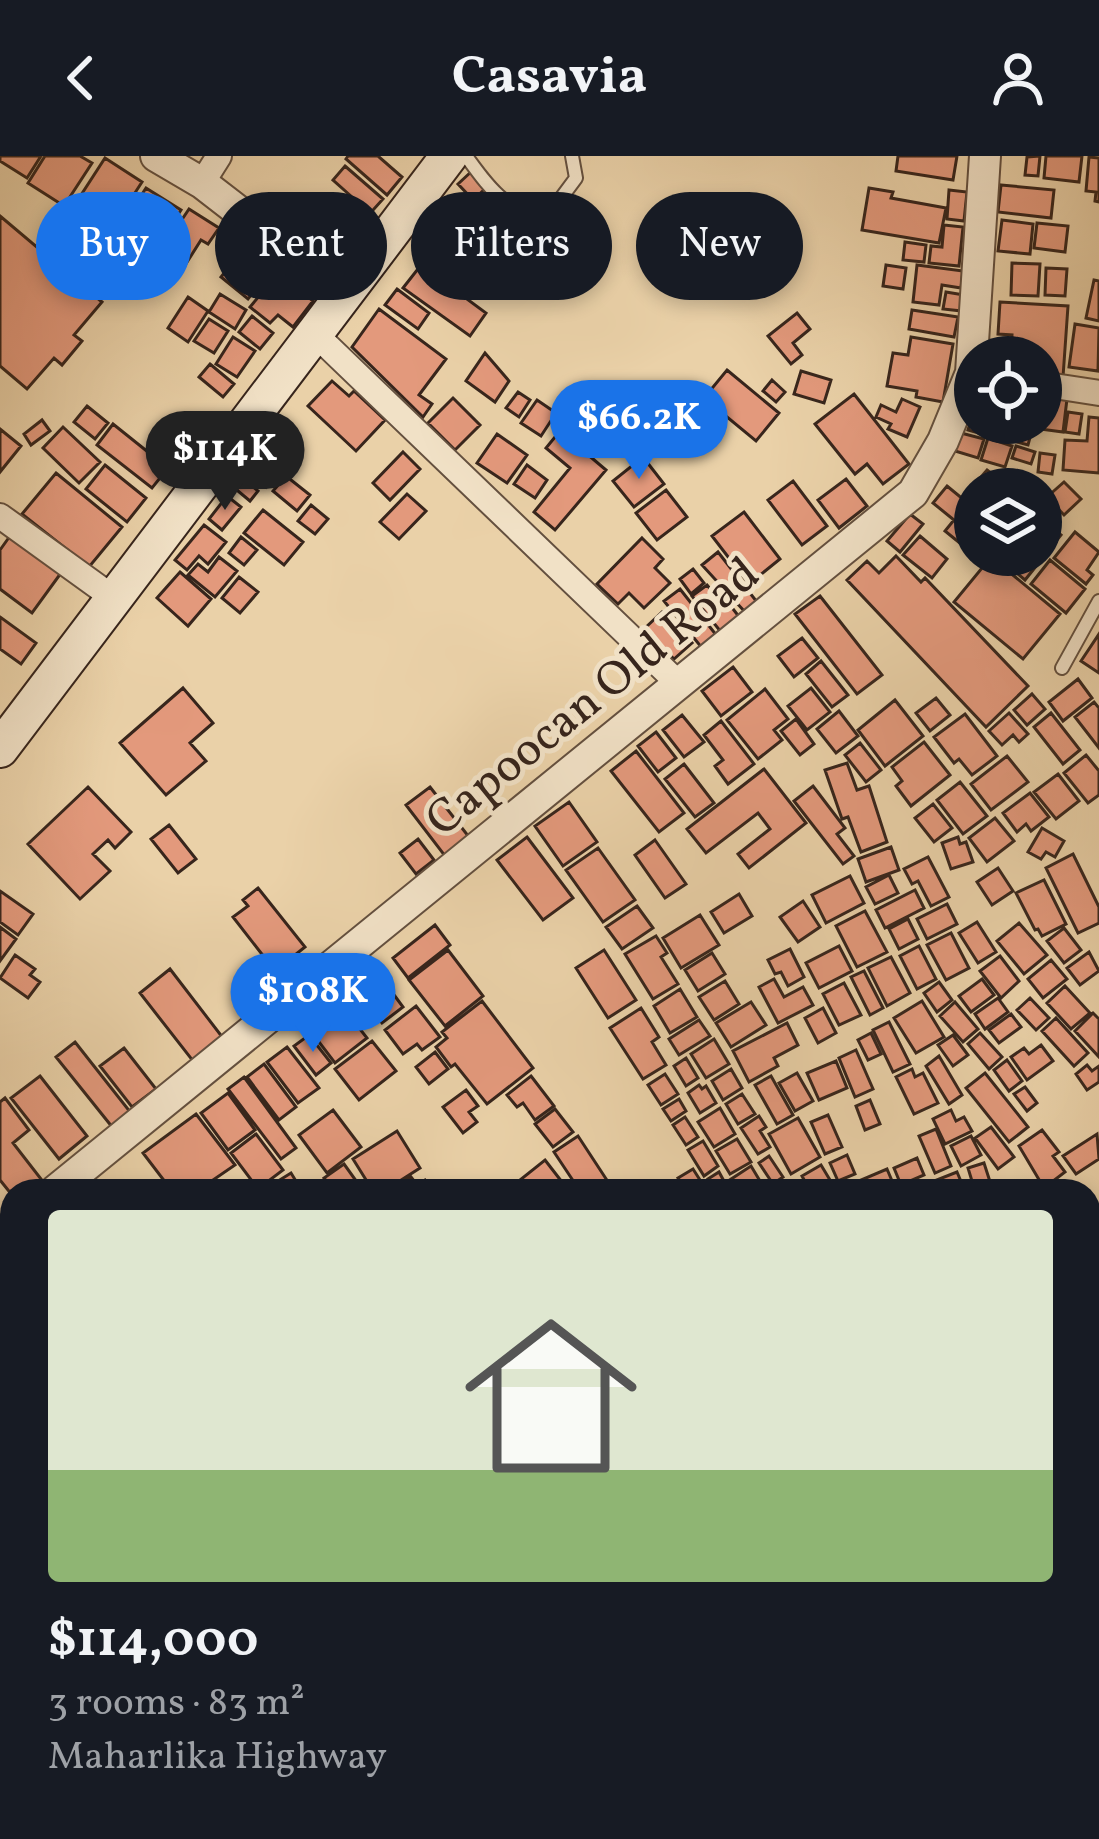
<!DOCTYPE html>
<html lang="en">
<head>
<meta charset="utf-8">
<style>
	body { margin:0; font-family:Vollkorn,serif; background:#20242c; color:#f1f3f6; height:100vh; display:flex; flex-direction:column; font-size:45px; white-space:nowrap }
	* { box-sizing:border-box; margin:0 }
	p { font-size:39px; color:#9ea1a6 }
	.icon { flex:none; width:66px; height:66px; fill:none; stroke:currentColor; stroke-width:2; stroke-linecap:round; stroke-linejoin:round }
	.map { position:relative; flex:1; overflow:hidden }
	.details { position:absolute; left:0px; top:1023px; width:1101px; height:660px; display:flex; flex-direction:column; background:#171b24; border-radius:36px 36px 0 0; box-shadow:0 6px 18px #0003 }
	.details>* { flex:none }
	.guide { position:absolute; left:36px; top:36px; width:1029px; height:108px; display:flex; gap:24px }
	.controls { position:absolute; left:954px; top:180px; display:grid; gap:24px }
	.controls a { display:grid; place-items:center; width:108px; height:108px; border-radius:50%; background:#171b24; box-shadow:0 6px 18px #0003; font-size:60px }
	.price { position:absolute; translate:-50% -102px; padding:0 27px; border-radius:42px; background:#1a73e8; color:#fff; font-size:39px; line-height:78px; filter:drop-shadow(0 3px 6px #0008) }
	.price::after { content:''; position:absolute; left:50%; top:72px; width:36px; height:27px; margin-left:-18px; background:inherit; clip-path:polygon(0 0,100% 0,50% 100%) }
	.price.active { background:#222; color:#fff }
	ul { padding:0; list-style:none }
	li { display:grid; align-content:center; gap:24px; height:636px; padding:0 48px }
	li span { display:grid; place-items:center; height:372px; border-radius:12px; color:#555 }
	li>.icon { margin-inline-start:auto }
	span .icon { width:216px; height:216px; fill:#fffc; stroke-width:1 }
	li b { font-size:51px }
	.chip { padding:0 42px; border-radius:54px; background:#171b24; box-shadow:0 6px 18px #0003; font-size:42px; line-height:108px }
	.chip.active { background:#1a73e8; color:#fff }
	header { display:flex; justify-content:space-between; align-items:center; height:156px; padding:0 48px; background:#171b24; font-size:54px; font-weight:700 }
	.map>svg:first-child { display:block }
</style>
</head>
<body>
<header><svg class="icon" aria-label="back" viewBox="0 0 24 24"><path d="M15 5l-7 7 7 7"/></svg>Casavia<svg class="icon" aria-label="person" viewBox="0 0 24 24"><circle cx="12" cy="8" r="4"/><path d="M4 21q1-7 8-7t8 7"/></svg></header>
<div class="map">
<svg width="1099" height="1683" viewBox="0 0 1099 1683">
	<rect width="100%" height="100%" fill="#ead1a8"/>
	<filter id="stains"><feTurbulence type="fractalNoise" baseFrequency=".00167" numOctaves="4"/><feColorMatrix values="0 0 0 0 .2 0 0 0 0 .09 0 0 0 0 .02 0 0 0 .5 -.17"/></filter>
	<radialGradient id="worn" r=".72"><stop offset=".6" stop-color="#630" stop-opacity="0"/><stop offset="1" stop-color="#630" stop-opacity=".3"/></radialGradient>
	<path fill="#98b7ac" stroke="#717d72" stroke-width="3" d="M1099,1127v556h-1099v-52l12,15v25h1077v-539z"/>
	<path fill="#e3997c" stroke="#37251c" stroke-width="3" d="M0,0h41l-14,22 -27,-17z
		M45,0h35l12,7 -28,43 -36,-23z
		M348,0h30l24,21 -15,18 -41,-36z
		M898,0h59l-4,24 -57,-9z
		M1040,0l-2,20 -13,-1 2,-18z
		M1046,0h36l-3,26 -35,-4z
		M1089,1l10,1v44l-4,-1 1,-9 -10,-1z
		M105,2l37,24 -35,54 -37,-24z
		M345,10l38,33 -44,49 -18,-16 31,-35 -19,-17z
		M472,15l15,16 -14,13 -15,-16z
		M1001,29l53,5 -3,28 -53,-6z
		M146,32l35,22 -33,51 -35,-22z
		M869,32l24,4 -2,6 55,10 -7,35 -77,-13z
		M949,34l18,2 -3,29 -17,-2z
		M189,53l30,19 -11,16 -7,-4 -24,38 -24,-15z
		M0,60l102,86 -28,33 8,6 -20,24 -8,-7 -27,31 -27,-23z
		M1002,64l31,4 -3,30 -32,-3z
		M1037,67l31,3 -3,26 -31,-4z
		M944,69l19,2 -4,39 -30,-3 2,-17 11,1z
		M464,83l35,25 -8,11 8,7 -10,15 -22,-16 -4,5 -30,-21 15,-21 8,6z
		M905,86l21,3 -2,17 -21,-2z
		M251,98l20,17 -23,28 -27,-22 11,-14 7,5z
		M1012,107l28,1 -2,32 -27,-1z
		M285,109l20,17 -6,7 14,12 -20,26 -15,-12 -8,8 -20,-16z
		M421,109l65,48 -16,23 -67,-48z
		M886,109l20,3 -3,21 -20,-3z
		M917,109l46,6 -2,17 -19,-3 -3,20 -26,-3z
		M1046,112l21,1 -2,27 -20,-1z
		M1094,124l5,1v40l-13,-3z
		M397,133l32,24 -11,16 -33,-24z
		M946,136l18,3 -2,16 -19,-2z
		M220,138l26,16 -11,19 -26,-17z
		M188,141l20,14 -20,31 -20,-14z
		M1000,146l68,4 -5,71 -22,-1v-19h-30l1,-22 -14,-1z
		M379,153l67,50 -27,36 13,9 -9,13 -71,-70z
		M912,154l46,7 -4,20 -45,-8z
		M797,157l13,16 -17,14 9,12 -11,9 -23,-28z
		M252,160l21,17 -13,16 -21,-17z
		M209,163l19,12 -14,22 -20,-12z
		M1075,168l24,4 -1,43 -29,-4z
		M233,181l22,14 -18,26 -21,-13z
		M911,181l42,7 -10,58 -27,-5 1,-6 -30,-5 6,-33 15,2z
		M485,197l24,28 -14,21 -29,-21z
		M210,208l24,20 -11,13 -24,-20z
		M727,214l52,43 -23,28 -52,-43z
		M801,215l30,9 -7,23 -30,-9z
		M772,224l13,12 -9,10 -13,-11z
		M332,225l17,15 5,-5 31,29 -29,31 -48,-45z
		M518,236l12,8 -11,17 -13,-9z
		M854,238l55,70 -26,20 -16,-20 -12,10 -40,-50z
		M1041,239l26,4 -4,33 -23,-3z
		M453,242l27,27 -25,25 -27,-27z
		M902,243l18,8 -13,30 -19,-8 3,-5 -15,-7 5,-12 15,7z
		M537,244l19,13 -15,23 -20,-13z
		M87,250l21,17 -13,16 -21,-17z
		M975,251v16h59l-6,22 -11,-3 1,-5 -24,-5 -1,5 -25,-7z
		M1068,256l14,2 -3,20 -14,-2z
		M1089,261l10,1v55l-36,-3 2,-30 22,1z
		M42,264l8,11 -19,14 -7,-11z
		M113,268l55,44 -16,20 -55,-43z
		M63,271l37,35 -21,21 -36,-35z
		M0,273l21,17 -21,26z
		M560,275l46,39 -51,60 -21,-18 36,-44 -24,-20z
		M961,277l23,6 -6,19 -23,-7z
		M497,278l30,21 -20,28 -30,-20z
		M988,282l24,8 -7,21 -24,-7z
		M1016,290l19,6 -4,12 -19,-6z
		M403,296l17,17 -30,31 -17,-17z
		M260,297l20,16 -14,18 -21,-17z
		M1040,297l15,2 -3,19 -14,-2z
		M643,301l21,27 -30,23 -21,-26z
		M105,309l41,33 -19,24 -41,-33z
		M527,309l20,15 -12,18 -21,-14z
		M987,314l23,19h-35v9l-7,-6z
		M56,317l66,54 -33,40 -67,-53z
		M240,320l18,15 -8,10 -18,-15z
		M286,320l24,19 -13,16 -24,-20z
		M846,323l21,27 -28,22 -21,-28z
		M793,325l34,45 -25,19 -34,-45z
		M1064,326l17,17 -17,16 -17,-18z
		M947,330l28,23 2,48 -32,-26 9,-11 -21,-17z
		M666,334l21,27 -30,23 -21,-27z
		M407,338l19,17 -27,28 -19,-17z
		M227,340l14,11 -19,23 -13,-11z
		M311,349l17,14 -13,15 -17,-13z
		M263,354l40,32 -19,23 -40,-32z
		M744,356l36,47 -31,25 -37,-48z
		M910,358l13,10 -23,28 -13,-11z
		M1041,362l20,17 -36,45 -26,-22 2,-3h40z
		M204,369l22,17 -18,22 -9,-8 -12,14 -12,-10z
		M1075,376l24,20 -12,18 6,5 -7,9 -32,-26z
		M10,380l51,37 -29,40 -32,-24v-39z
		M920,380l27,23 -15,19 -29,-23z
		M241,381l16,13 -13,15 -15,-12z
		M642,382l21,21 -8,9 15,15 -26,25 -15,-15 -11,11 -21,-20z
		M718,396l39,50 -12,10 -43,-47z
		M896,400l25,26 4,-4 103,108 -42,41 -139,-147 20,-19 12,12z
		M219,401l18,14 -22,26 -27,-22 10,-11 10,8z
		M991,401l69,57 -37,45 -69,-57z
		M1050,404l35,29 -19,24 -35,-29z
		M693,413l11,14 -13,11 -11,-15z
		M180,416l31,27 -23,27 -31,-28z
		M239,421l19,15 -18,21 -18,-15z
		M707,429l9,11 4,-4 20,26 -19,14 -29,-36z
		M680,433l37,47 -15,12 -38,-47z
		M820,440l62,79 -25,19 -62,-80z
		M662,456l30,31 -18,16 -30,-30z
		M0,461l36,26 -15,21 -21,-15z
		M1099,478v39l-18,-12z
		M802,482l16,20 -24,19 -16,-21z
		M821,505l27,34 -16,12 -26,-33z
		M733,511l19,25 -31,24 -19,-25z
		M1078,523l14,19 -29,23 -14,-19z
		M183,532l30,35 -23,20 16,18 -40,34 -46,-52z
		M811,532l19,24 -23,18 -19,-24z
		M765,533l23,30 -14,11 8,10 -24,19 -31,-39z
		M1032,538l13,15 -18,16 -13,-15z
		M936,542l14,17 -20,16 -14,-18z
		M895,544l28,36 -38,30 -27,-36z
		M1094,546l5,6v40l-24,-31z
		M839,555l19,25 -22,17 -19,-24z
		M1009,557l19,21 -9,8 -6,-7 -11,10 -13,-14z
		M1051,557l29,37 -17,14 -29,-37z
		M965,558l32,42 -25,19 -13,-16 -5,4 -20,-26z
		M682,559l22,27 -20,15 -21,-27z
		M796,563l18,25 -14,11 -19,-24z
		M721,565l33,43 -26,20 -13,-18 8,-6 -19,-25z
		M656,576l20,26 -18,14 -20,-26z
		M924,586l26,33 -39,31 -15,-20 6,-5 -10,-14z
		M860,587l21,27 -15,12 -21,-27z
		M636,595l48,62 -25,19 -48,-61z
		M1086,599l13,16v24l-11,8 -24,-30z
		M1007,600l21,26 -37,28 -20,-26z
		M847,607l10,27 12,-4 18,56 -26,10 -13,-35 -6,2 -17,-49z
		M684,608l30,39 -19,14 -30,-38z
		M764,613l42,54 -57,45 -11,-14 32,-25 -12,-16 -52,40 -19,-24z
		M1058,618l21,27 -23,18 -22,-27z
		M960,626l27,34 -24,18 -26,-34z
		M813,630l32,42 -8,6 17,22 -11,8 -49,-63z
		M88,631l43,45 -16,16 -7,-8 -15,14 17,17 -30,28 -52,-55z
		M430,631l39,50 -24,19 -39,-51z
		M1030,637l19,24 -18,14 -5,-7 -9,8 -14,-19z
		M569,646l28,40 -34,24 -28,-40z
		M933,648l19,24 -18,14 -19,-24z
		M995,662l19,23 -27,21 -18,-24z
		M169,669l27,34 -18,14 -27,-34z
		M1042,672l22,13 -9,16 -9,-5 -5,7 -13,-7z
		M527,681l46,61 -30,22 -46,-60z
		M958,681l2,7 6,-2 7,20 -22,7 -9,-26z
		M418,683l16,21 -18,14 -16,-21z
		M655,684l31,44 -21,14 -30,-43z
		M891,691l8,23 -33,12 -8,-23z
		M598,692l37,52 -32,22 -37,-52z
		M1073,698l26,53v16l-21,10 -32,-65z
		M928,701l21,40 -18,9 -13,-25 -6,3 -8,-15z
		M998,712l15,23 -21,14 -15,-23z
		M889,719l9,18 -23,11 -9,-17z
		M850,720l14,27 -38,20 -14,-28z
		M1044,724l22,44 -24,12 -4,-7 -3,1 -19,-37z
		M258,732l47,59 -30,24 -42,-54 15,-11 -5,-6z
		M915,734l9,18 -39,20 -9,-18z
		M0,735l33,23 -15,21 -18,-13z
		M739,738l13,22 -28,17 -13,-21z
		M803,745l17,26 -22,15 -18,-25z
		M947,748l10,20 -30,15 -10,-20z
		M637,750l16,22 -31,21 -16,-22z
		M865,755l22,41 -30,15 -21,-41z
		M700,759l19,30 -38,23 -18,-30z
		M908,763l10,20 -19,10 -10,-20z
		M977,766l19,30 -18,11 -19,-30z
		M1019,767l28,32 -23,19 -27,-33z
		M435,769l15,20 -42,33 -15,-20z
		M0,771l16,12 -16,22z
		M1064,772l17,22 -17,13 -17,-22z
		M951,777l18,35 -23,12 -19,-35z
		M656,780l11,17 -6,4 17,27 -25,15 -28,-45z
		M839,790l13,25 -33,17 -13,-25z
		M919,790l17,33 -19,10 -17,-33z
		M790,793l14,28 -16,9 -7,-14 -6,2 -7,-14z
		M448,794l35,46 -38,30 -36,-46z
		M604,794l32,50 -28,18 -32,-50z
		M1089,796l10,19 -19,14 -13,-17z
		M712,797l13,21 -27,17 -13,-21z
		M15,799l20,14 -5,6 10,7 -12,16 -28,-20z
		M1000,800l19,25 -18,17 -21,-27z
		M891,801l19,36 -23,13 -19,-38z
		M1051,804l16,19 -24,19 -15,-19z
		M170,813l53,69 -30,23 -53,-68z
		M864,815l19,37 -13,7 -19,-38z
		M774,823l10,18 19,-10 10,18 -35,18 -19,-36z
		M982,823l12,16 -23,17 -12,-16z
		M725,825l14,23 -25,16 -15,-23z
		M939,826l13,18 -15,12 -13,-19z
		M844,827l17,32 -22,10 -16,-31z
		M386,828l17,23 -21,16 -17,-23z
		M1065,830l25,27 -19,16 -24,-26z
		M680,833l17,28 -27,16 -16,-27z
		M998,842l10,14 -23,17 -10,-15z
		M1030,842l19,20 -13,12 -19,-20z
		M338,845l29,37 -32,25 -29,-38z
		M482,845l51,67 -46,36 -32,-40 -4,3 -15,-20 11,-9 -5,-6z
		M922,845l22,36 -28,16 -22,-35z
		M751,846l15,23 -35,22 -15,-24z
		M955,846l23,27 -15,13 -23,-26z
		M416,850l24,31 -18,13 -5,-6 -14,10 -18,-24z
		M641,852l18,29 -7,5 14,23 -23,14 -33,-51z
		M823,852l13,25 -18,10 -13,-25z
		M1093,857l6,6v38l-24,-26z
		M1011,858l10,13 -22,16 -10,-13z
		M1056,862l32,35 -14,13 -32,-35z
		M699,864l11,16 -31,19 -10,-16z
		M889,866l21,42 -17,8 -20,-42z
		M787,867l11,22 -24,13 4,8 -29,16 -16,-31z
		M871,877l10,21 -13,6 -10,-20z
		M980,877l22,24 -13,12 -21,-25z
		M309,879l22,28 -15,12 -22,-29z
		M953,879l15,20 -15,11 -15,-21z
		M714,883l15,25 -23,14 -15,-24z
		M372,885l24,30 -37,29 -24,-31z
		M75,886l56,71 -18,15 -57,-71z
		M1041,889l12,16 -26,19 -16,-23 13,-9 5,6z
		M287,891l32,41 -21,15 -31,-41z
		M124,892l32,41 -24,18 -32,-41z
		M856,894l17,39 -18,8 -16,-39z
		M435,896l13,17 -19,15 -13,-17z
		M939,900l23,39 -13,9 -23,-38z
		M686,902l12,20 -12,8 -12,-20z
		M1007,904l15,21 -13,10 -15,-21z
		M836,905l11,27 -28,12 -12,-27z
		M264,908l32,43 -17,13 -32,-43z
		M1087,909l5,6 7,-5v16l-12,8 -11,-16z
		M731,913l11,19 -19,12 -11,-19z
		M912,913l3,8 8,-4 15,30 -24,11 -18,-37z
		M797,917l16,28 -18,10 -16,-28z
		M985,917l43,54 -19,15 -43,-54z
		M665,918l13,20 -17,11 -13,-20z
		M40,920l47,60 -28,23 -48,-61z
		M531,920l23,30 -19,14 -12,-17 -6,4 -10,-12z
		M771,920l22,39 -16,9 -22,-39z
		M244,921l52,71 -15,11 -53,-70z
		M699,929l3,4 4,-3 10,17 -16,10 -12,-20z
		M1025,931l12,16 -10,8 -13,-17z
		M466,934l12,16 -9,6 8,10 -14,11 -20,-26z
		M228,937l27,37 -27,20 -27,-37z
		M742,938l13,20 -17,10 -12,-20z
		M5,942l24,32 -16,13 28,36 -15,12h-14v4l-12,-15v-78z
		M679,943l7,12 -15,10 -8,-12z
		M870,944l10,24 -15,6 -9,-24z
		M720,952l15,26 -21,13 -16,-25z
		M555,953l18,23 -20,15 -18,-23z
		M333,954l28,37 -34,26 -28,-38z
		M951,954l5,11 8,-4 8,14 -27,13 -12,-25z
		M196,958l39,51 -38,26h-25l-29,-38z
		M828,959l14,32 -17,7 -14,-32z
		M759,960l7,11 -6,4 10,16 -12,7 -17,-26z
		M685,961l13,20 -12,8 -13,-20z
		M798,962l22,39 -29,17 -22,-40z
		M991,971l23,30 -16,12 -23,-31z
		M936,973l15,37 -16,7 -16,-37z
		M1042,974l17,22 -6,4 12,16 -21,16 -25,-42z
		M397,975l23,37 -36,23h-11l-20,-32z
		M256,978l27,36 -25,19 -27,-36z
		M1097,978l2,25 -23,15 -13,-18z
		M578,980l36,55h-34l-26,-39z
		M971,980l10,19 -20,11 -10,-20z
		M737,983l14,23 -21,12 -14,-23z
		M703,985l15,25 -14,10 -16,-26z
		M847,999l8,19 -17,7 -8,-18z
		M769,1000l14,21 -10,7 -14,-21z
		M917,1002l7,17 -23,10 -7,-17z
		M545,1004l17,22 7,9h-41l-8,-11z
		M984,1007l9,28h-18l-7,-23z
		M344,1008l18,25 -3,2h-25l-10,-13z
		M821,1009l15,25 -1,1h-25l-8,-15z
		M751,1010l12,20 -8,5h-40l-7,-12 11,-7 6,11z
		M693,1013l14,22h-21l-8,-13z
		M887,1013l8,19 -29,3 -5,-11z
		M957,1016l8,19h-26l-5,-10z
		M291,1017l11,18h-40z
		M411,1021l6,8 8,-5 7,11h-35l-3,-3z
		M1099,1084v44l-2,1 -8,-19 7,-5 -7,-16z
		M0,1123l12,16v47l-6,4 -6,-8z
		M12,1192v30l-5,4 -7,-10v-16z
		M7,1274l5,7v21l-9,7 -3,-30z
		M3,1404l9,32 -12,4v-35z"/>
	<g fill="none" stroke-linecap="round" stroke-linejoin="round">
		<g stroke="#64503f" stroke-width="16">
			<path id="service" d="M466,0c22,30 43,62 84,57l26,-35 -4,-22
				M1062,512l37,-67"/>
		</g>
		<g stroke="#64503f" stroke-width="28">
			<path id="minor" d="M202,27l17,-27
				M313,176l364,350
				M1041,228l58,9
				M0,360l115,83"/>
		</g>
		<g stroke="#64503f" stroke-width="34">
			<path id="tertiary" d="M156,0l46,27 142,110
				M55,1035l858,-698 30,-52 28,-68 14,-217
				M0,1080l12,-10"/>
		</g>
		<g stroke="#37251c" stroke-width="40">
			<path id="secondary" d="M0,593l449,-593"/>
		</g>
		<path stroke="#37251c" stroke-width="4.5" stroke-dasharray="3 6" stroke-linecap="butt" d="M1089,1084l10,-4"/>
		<use href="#service" stroke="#f1e1c6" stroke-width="12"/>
		<use href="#minor" stroke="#f1e1c6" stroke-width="24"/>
		<use href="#tertiary" stroke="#f1e1c6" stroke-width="30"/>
		<use href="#secondary" stroke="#f1e1c6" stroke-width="36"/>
	</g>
	<g text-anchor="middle" stroke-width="10" stroke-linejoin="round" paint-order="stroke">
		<g font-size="48" fill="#37251c" stroke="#f1e1c6">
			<text transform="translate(591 539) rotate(-39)" y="17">Capoocan Old Road</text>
		</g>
	</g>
	<rect width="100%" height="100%" filter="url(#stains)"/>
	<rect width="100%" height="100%" fill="url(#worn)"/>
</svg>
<div class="controls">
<a><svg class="icon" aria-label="locate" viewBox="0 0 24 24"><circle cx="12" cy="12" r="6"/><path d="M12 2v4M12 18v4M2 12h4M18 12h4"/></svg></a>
<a><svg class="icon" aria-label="layers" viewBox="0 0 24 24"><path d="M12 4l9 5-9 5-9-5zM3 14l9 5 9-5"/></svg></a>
</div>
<b class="price" style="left:639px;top:326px">$66.2K</b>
<b class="price active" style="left:225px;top:357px">$114K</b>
<b class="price" style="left:313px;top:899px">$108K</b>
<div class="guide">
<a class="chip active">Buy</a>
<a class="chip">Rent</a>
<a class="chip">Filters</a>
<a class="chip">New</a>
</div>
<section class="details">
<ul>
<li><span style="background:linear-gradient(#dfe7d0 70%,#8fb573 0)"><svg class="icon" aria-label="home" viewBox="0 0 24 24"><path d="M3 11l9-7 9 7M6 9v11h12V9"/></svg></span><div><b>$114,000</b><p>3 rooms · 83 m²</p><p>Maharlika Highway</p></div></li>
</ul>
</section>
</div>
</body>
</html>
